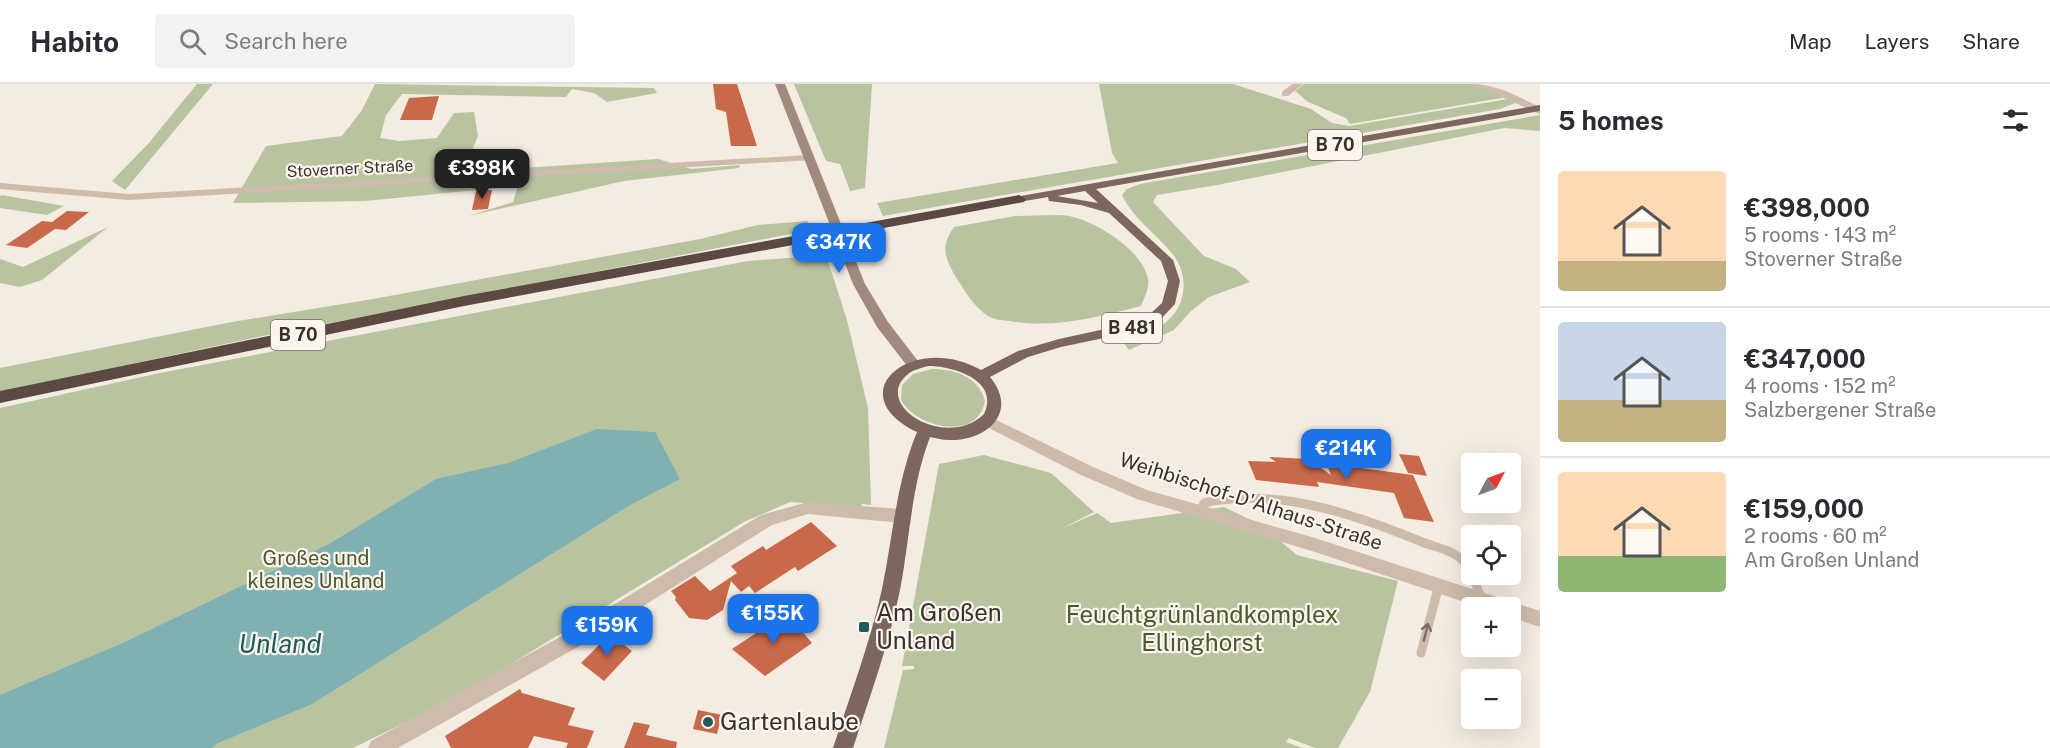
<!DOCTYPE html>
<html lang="en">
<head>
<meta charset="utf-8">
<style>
	body { margin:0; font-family:"Public Sans",sans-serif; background:#f2f2f3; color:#2b2b33; height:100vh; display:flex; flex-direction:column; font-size:22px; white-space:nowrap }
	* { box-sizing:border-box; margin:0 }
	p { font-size:20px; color:#7c7c81 }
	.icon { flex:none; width:33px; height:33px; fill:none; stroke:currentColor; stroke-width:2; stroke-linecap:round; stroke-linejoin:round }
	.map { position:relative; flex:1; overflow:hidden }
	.side { display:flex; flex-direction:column; background:#fff; width:510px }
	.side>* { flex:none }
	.needle { width:39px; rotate:49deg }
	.fabs { position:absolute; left:1461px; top:369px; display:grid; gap:12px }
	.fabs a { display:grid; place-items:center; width:60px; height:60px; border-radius:6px; background:#fff; box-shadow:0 6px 24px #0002; font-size:30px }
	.price { position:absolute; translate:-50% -51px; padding:0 14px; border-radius:12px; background:#1a73e8; color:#fff; font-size:20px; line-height:39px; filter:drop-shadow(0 2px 3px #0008) }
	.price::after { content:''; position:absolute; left:50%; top:36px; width:18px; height:14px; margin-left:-9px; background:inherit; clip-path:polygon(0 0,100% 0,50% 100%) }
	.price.current { background:#222; color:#fff }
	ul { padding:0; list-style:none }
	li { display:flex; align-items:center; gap:18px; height:150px; padding:0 18px }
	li+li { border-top:2px solid #e1e1e2 }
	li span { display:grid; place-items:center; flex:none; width:168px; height:120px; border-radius:6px; color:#555 }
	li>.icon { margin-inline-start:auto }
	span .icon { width:72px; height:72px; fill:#fffc; stroke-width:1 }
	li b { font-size:26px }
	h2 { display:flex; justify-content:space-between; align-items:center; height:72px; padding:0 18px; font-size:26px }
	header { display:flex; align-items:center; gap:36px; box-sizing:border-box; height:84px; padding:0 30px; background:#fff; border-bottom:2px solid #e1e1e2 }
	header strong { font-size:28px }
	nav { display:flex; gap:33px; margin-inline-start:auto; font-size:21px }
	.search { width:420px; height:54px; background:#f2f2f3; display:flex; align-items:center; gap:15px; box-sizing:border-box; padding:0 21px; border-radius:6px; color:#7c7c81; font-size:22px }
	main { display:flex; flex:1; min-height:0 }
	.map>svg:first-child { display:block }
</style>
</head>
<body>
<header>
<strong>Habito</strong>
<div class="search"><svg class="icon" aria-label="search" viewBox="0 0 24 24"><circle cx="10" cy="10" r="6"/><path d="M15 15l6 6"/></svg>Search here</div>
<nav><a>Map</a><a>Layers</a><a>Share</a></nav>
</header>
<main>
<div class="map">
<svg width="1540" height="664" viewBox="0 0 1540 664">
	<rect width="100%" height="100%" fill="#f4ebe1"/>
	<path fill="#b8c4a0" d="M197,0h16l-88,106 -13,-9 36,-37z
		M375,0l279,4 3,5 -50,9 -13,-9 -22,-4 -6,8 -164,-3 -16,21 -6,23 19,3 38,-3 17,-25 20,-1 4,24 -15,36 195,-13 33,10 49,-4 -1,3 -115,13 -156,35 45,-14 5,-16 -153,15 -132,2 33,-57 76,-10 20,-26z
		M794,0h78l-7,104 -15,3 -10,-27 -14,-3z
		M1099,0h134l78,25 21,14 17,3 159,-27 7,4 -15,6 -617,107 -6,-13 241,-40 -6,-10z
		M1304,0h172l31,13 -157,27 -4,-6 -38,-16 -13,-11z
		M1540,31v16l-36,-3 -287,57 -60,10 -4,7 51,54 32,13 14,13 -41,15 -18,14 -17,19 -45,20 -5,-7c12,-6 26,-11 38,-18 26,-17 28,-51 9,-73 -16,-19 -39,-35 -49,-57l5,-6 13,-5z
		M2,111l62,11 -17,9 -47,-7v-12z
		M1062,131c27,2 76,31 85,60 4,11 -2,21 -6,31 -44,11 -86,23 -131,15 -8,-1 -16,-1 -22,-5 -13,-8 -24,-26 -32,-39 -11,-18 -16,-31 -2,-50l61,-11z
		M808,137l3,9 -558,108 -253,54v-24l232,-46 141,-23 327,-60 58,-14z
		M108,143l-66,53 -22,7 -20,-4v-24l23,8z
		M826,171l21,65 21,88 3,97 -9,-1 -1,3 -71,-5 -46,20 -289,176 -102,50h-353v-340l160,-35 588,-112z
		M932,285c23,0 47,8 53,32 -7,41 -69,27 -84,-1l1,-15 11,-11z
		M984,371l67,18 43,39 -33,17 36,-16 14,10 113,-16 37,18 36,30 101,26 -28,111 -32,56h-23l-26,-10 -3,4 16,6h-418l19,-78 11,-1v-3h-12l37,-202z"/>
	<path fill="#7fb0b2" d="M597,345l58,3 25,47 -50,26 -318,199 -94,39 -7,5h-211v-53l125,-53 204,-98 107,-65 72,-16z"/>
	<path fill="#c8694b" d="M713,0h24l20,62h-26l-5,-34 -10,-3z
		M439,12l-7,24h-32l9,-22z
		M492,106l-4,19 -16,1 4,-19z
		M67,127l22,1 -23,18 -11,-1 -28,19 -21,-3 36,-24 10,1z
		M1399,370l20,2 8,20 -19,-3z
		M1323,371l34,4 4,9 52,7 21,47 -30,-4 -10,-25 -77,-11 2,5 -63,-7 -8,-19 28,1 -7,-5 39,2 23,16z
		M811,438l26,24 -39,25 -3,-4 -40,26 -6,-7 -8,6 -10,-11 -8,29 -16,10 -18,-2 -14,-18 1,-3 -5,-6 24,-15 15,15 27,-18 -6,-7 32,-20 3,4z
		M786,529l26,30 -47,33 -33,-27z
		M610,550l22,17 -28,30 -23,-18z
		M520,605l2,4 53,15 -7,17 26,6 -7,17h-21l2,-5 -34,-7 -6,12h-77l-6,-12z
		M698,626l24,5 -5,19 -24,-5z
		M634,638l16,3 -4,10 31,7 -1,6h-52z"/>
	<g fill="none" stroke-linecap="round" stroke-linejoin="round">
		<path stroke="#cdbbac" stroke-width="9" d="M1200,429l4,-10c72,-16 151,11 218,39 12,5 28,7 38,16 11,9 16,27 21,40
			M1421,569l18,-68"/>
		<path fill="#cdbbac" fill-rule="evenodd" d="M1292,0h11l-15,12h-6v-4z
			M1472,0c25,0 46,13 68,23v7z
			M809,71l4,1v4l-684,40 -129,-11v-6l129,11z
			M988,332l105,51 54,23 168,48 225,73v16l-30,-10v-9h-28l-167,-56 -178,-53 -56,-24 -98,-50 -3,-4 3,-4z
			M808,418l93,7 6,2 2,5 -2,5 -6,2 -93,-9 -36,11 -189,119 -185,104h-30l3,-7 198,-109 192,-117z"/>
		<path fill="#a18a7d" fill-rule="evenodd" d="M775,0h10l80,200 23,38 30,39 2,3 -2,3h-10l-31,-40 -24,-43z"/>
		<path fill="#7d675c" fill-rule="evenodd" d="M1540,21v6l-444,78 77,71 7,21 -5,23 -16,17 -22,10 -76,16 -33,10 -38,20c29,35 -3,64 -41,63 -6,0 -13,-2 -19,-3 -19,49 -20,102 -30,153 -11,54 -30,106 -47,158h-20c17,-52 37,-105 49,-159 11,-53 14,-106 35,-157 -79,-38 -5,-101 64,-62l37,-19 41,-12 69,-15 21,-9 13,-12 6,-22 -7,-20 -52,-48 -28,-8 -32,-4 -1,-4 -29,5 -4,-1v-4zM1085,107l13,12 -41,-7zM928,282c25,0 72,14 56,48 -38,37 -112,-9 -77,-39 5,-5 14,-7 21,-9z"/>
		<path fill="#5c4a42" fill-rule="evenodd" d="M1019,111l7,4 -2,3 -560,104 -464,97v-12l464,-95z"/>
	</g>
	<defs><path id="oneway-shaft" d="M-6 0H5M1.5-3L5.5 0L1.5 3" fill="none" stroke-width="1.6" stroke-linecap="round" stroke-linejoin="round" transform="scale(1.5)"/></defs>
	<use stroke="#7d6f65" href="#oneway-shaft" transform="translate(1426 548) rotate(-76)"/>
	<g fill="#1f5a5e" stroke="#fbf5ee" stroke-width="2">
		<rect x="858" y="537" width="12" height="12" rx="3"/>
		<circle cx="708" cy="638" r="6"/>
	</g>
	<g text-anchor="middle" stroke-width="4.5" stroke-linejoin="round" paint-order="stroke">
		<g font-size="16" fill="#3b302b" stroke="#fbf5ee">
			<text transform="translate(350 84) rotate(-3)" y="6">Stoverner Straße</text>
		</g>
		<g fill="#fbf5ee" stroke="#756b66" stroke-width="1.5">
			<rect x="1308" y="46" width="54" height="30" rx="4.5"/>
			<rect x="1102" y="229" width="60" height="30" rx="4.5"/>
			<rect x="271" y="236" width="54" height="30" rx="4.5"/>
		</g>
		<g font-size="18" font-weight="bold" fill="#3b302b">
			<text x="1335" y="67">B 70</text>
			<text x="1132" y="250">B 481</text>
			<text x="298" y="257">B 70</text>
		</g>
		<g font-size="20" fill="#3b302b" stroke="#fbf5ee">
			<text transform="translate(1251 417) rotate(18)" y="7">Weihbischof-D'Alhaus-Straße</text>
		</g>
		<g font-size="20" fill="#4a5a2e" stroke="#fbf5ee">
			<text x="316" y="481">Großes und<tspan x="316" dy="23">kleines Unland</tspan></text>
		</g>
		<g font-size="24" fill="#3b302b" stroke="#fbf5ee" text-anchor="start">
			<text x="876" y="537">Am Großen<tspan x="876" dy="28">Unland</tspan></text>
			<text x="720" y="646">Gartenlaube</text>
		</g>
		<g font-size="24" fill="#4a5a2e" stroke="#fbf5ee">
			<text x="1202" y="539">Feuchtgrünlandkomplex<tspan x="1202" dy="28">Ellinghorst</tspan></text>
		</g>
		<g font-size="26" font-style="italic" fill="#1f5a5e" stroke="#fbf5ee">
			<text x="280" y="569">Unland</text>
		</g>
	</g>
</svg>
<div class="fabs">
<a><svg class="needle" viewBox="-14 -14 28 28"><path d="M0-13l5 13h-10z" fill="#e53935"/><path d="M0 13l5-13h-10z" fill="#7c7c81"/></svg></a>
<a><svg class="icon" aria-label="locate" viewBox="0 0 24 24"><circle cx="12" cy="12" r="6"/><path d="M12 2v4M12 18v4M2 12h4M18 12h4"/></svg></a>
<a>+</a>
<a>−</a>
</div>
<b class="price current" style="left:482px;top:116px">€398K</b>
<b class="price" style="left:839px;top:190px">€347K</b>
<b class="price" style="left:1346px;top:396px">€214K</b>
<b class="price" style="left:773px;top:561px">€155K</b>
<b class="price" style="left:607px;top:573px">€159K</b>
</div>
<section class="side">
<h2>5 homes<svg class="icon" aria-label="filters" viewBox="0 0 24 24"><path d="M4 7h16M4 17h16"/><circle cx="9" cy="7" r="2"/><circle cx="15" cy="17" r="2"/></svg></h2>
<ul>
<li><span style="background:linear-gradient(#ffd9b3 75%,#c2b280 0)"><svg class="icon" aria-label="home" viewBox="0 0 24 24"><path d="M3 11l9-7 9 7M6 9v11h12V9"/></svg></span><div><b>€398,000</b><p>5 rooms · 143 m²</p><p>Stoverner Straße</p></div></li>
<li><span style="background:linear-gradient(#c9d6e8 65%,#c2b280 0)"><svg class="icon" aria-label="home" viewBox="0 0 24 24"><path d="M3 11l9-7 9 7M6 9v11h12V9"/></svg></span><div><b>€347,000</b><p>4 rooms · 152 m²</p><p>Salzbergener Straße</p></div></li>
<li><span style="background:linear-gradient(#ffd9b3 70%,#8fb573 0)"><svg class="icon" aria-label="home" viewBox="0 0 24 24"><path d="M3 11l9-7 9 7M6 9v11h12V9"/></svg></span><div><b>€159,000</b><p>2 rooms · 60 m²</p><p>Am Großen Unland</p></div></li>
</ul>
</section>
</main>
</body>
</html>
